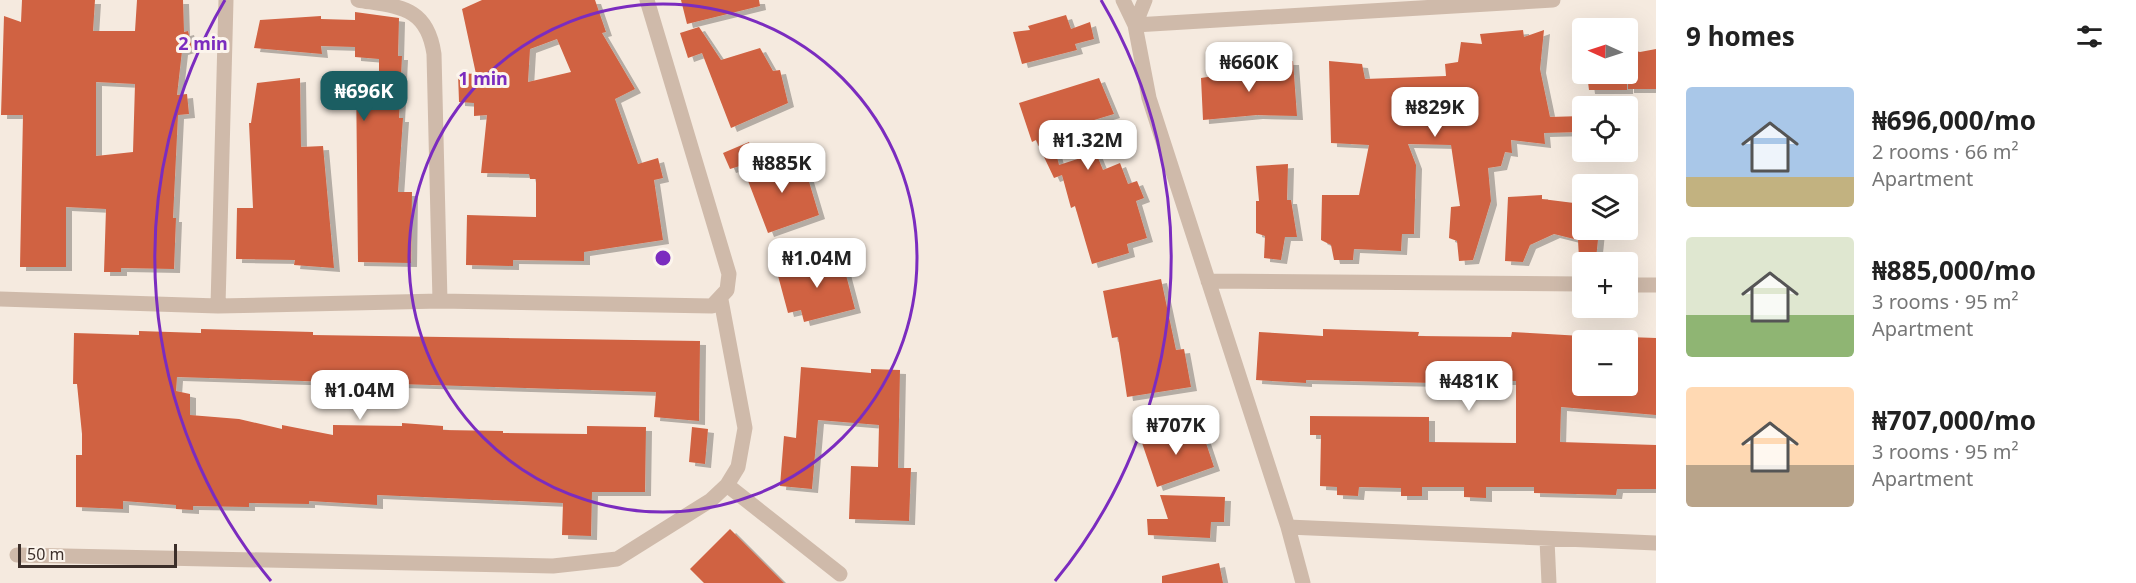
<!DOCTYPE html>
<html lang="en">
<head>
<meta charset="utf-8">
<style>
	body { margin:0; font-family:"Noto Sans",sans-serif; background:#f2f2f2; color:#222; height:100vh; display:flex; flex-direction:column; font-size:22px; white-space:nowrap }
	* { box-sizing:border-box; margin:0 }
	p { font-size:20px; color:#767676 }
	.icon { flex:none; width:33px; height:33px; fill:none; stroke:currentColor; stroke-width:2; stroke-linecap:round; stroke-linejoin:round }
	.map { position:relative; flex:1; overflow:hidden }
	.details { display:flex; flex-direction:column; background:#fff; width:480px }
	.details>* { flex:none }
	.needle { width:39px; rotate:273deg }
	.buttons { position:absolute; left:1572px; top:18px; display:grid; gap:12px }
	.buttons a { display:grid; place-items:center; width:66px; height:66px; border-radius:6px; background:#fff; box-shadow:0 6px 24px #0002; font-size:30px }
	.scale { position:absolute; left:18px; bottom:15px; width:159px; box-sizing:border-box; padding-left:6px; border:3px solid #3c2f2a; border-top:0; font-size:16px; line-height:21px; white-space:nowrap; color:#3c2f2a; -webkit-text-stroke:4px #fcf5ed; paint-order:stroke }
	.price { position:absolute; translate:-50% -51px; padding:0 14px; border-radius:12px; background:#fff; color:#222; font-size:20px; line-height:39px; filter:drop-shadow(0 2px 3px #0008) }
	.price::after { content:''; position:absolute; left:50%; top:36px; width:18px; height:14px; margin-left:-9px; background:inherit; clip-path:polygon(0 0,100% 0,50% 100%) }
	.price.active { background:#1b5e62; color:#fff }
	ul { padding:0; list-style:none }
	li { display:flex; align-items:center; gap:18px; height:150px; padding:0 30px }
	li span { display:grid; place-items:center; flex:none; width:168px; height:120px; border-radius:6px; color:#555 }
	li>.icon { margin-inline-start:auto }
	span .icon { width:72px; height:72px; fill:#fffc; stroke-width:1 }
	li b { font-size:26px }
	h2 { display:flex; justify-content:space-between; align-items:center; height:72px; padding:0 30px; font-size:26px }
	main { display:flex; flex:1; min-height:0 }
	.map>svg:first-child { display:block }
</style>
</head>
<body>
<main>
<div class="map">
<svg width="1656" height="583" viewBox="0 0 1656 583">
	<defs>
		<filter id="shadow"><feDropShadow dx="6" dy="4" stdDeviation="0" flood-color="#0004"/></filter>
	</defs>
	<rect width="100%" height="100%" fill="#f5eadf"/>
	<path fill="#d06242" fill-rule="evenodd" filter="url(#shadow)" d="M22,0h73l-2,31h42l2,-31h46l1,32 4,-1 4,17 -10,3 -5,44 10,-1 2,20 -11,1 -5,103h3l-2,51 -53,-1v4h-17l2,-63 -40,-2v60h-46l3,-152h-22l3,-99 17,6zM96,82l39,2 -2,68 -37,4z
		M482,0h113l11,32 -4,1 33,56 -20,10 23,65 20,-6 5,20 -9,2 9,60 -79,12v9l-71,-1v6l-47,-1 1,-50 69,2v-38h-6l-1,-5 -48,-1 6,-58 -13,1v-13l-15,-1 -1,-29 18,1 -14,-65zM557,39l14,33 -43,10 2,-33z
		M681,0h78l1,6 -73,18z
		M355,12l44,6 -1,38h4l-3,62h4l-5,74h14l-1,71 -53,-1 -2,-189 23,-2v-12l-24,-2v-10l-34,-1 1,8 -68,-6 6,-28 61,-4v3l34,1z
		M1066,15l5,14 19,-7 4,17 -19,5 2,6 -55,14 -9,-32 17,-2 -2,-4z
		M699,27l22,33 39,-12 13,23 7,-1 8,33 -57,25 -29,-75 -14,5 -8,-25z
		M1523,30l1,7 20,-7 -4,39 10,48 32,-1v16l-38,1 1,11 -34,-4 1,13 -7,-1 -4,14 -13,2 3,33 -18,59 -14,1 -2,-20 -8,-3 2,-31 9,-1 -9,-61 -43,-1 8,21 -2,69h-12l-1,17 -47,-2 -1,11h-19l-3,-15 -10,-5 1,-45h37l10,-50 -38,-2 -2,-82 33,3 3,15 81,-3 -1,-12 13,-2 3,-20 21,2 -2,-10z
		M1628,49l12,3 16,-3v40h-28z
		M1271,61h22l4,55 -40,-1 -54,5 -2,-42 13,-2 6,-13 19,3 2,14 30,-4z
		M1587,74h40v16h-38z
		M300,78l1,69 22,-1 11,122 -40,-3 1,-5 -59,-1 1,-51h16l-4,-85h2l6,-40z
		M1099,78l15,36 -63,19 8,32 37,-12 7,17 17,-7 8,21 9,-3 7,17 -8,3 11,37 -20,6 2,9 -37,11 -17,-58 -4,2 -9,-33 -8,3 -18,-38 -4,2 -13,-39z
		M749,142l7,19 -26,8 -7,-16z
		M795,154l7,23 5,-2 12,40 -51,18 -23,-60z
		M1288,164l-1,36h4l6,37h-12l-4,23 -17,-2 1,-22 -9,-3v-32h3l-3,-35z
		M1542,195v4l40,5v26h17l-3,29 -17,-1 -1,-18 -24,-6 -24,11 -7,17 -18,-1 3,-64z
		M841,256l14,53 -51,13 -3,-12 -13,3 -11,-41z
		M1161,279l15,71 8,-1 7,38 -64,10 -9,-60 -6,1 -9,-47z
		M201,329l112,3v3l387,6 -1,80 -45,-4 2,-25 -479,-15 -1,14 14,3v21l49,4 43,10v-4l51,10v-10l69,1v-3l41,3v4l60,1v2l84,1v-8l59,1 -1,65h-53l-1,44 -29,-1 1,-32 -186,-8v10l-68,-4v3l-60,-1v4l-56,-1v4l-17,-1v-4l-53,-4v8l-47,-2v-52h6v-21l-5,-50h-4l1,-51 65,2v-4l62,2z
		M1323,329l96,3 -1,4 93,1 1,-5 70,4v50l46,2v-51l28,1v77l-95,-8 -1,35 96,3v44h-39l-1,6 -82,-2v-6h-48v11l-22,-1v-10h-42v9h-21v-8l-42,-1 -1,9 -21,-1v-8l-17,-1 1,-51h-11v-19l119,1v25l87,1v-62h-81v2l-129,-3v3l-50,-3 3,-48 64,4z
		M801,367l70,6v-4l29,1 -2,98h13l-2,53 -60,-2 2,-53 27,1 1,-42 -61,-5 -6,69 -32,-3 4,-50 12,2z
		M1180,426l5,14 18,-6 11,33 -57,20 -16,-47z
		M692,427l16,2 -3,35 -16,-2z
		M1160,495l65,2 -1,25h-13l-1,16 -62,-3 -1,-16h21z
		M730,529l54,54h-80l-14,-14z
		M1219,563l4,20h-61v-7z"/>
	<g fill="none" stroke-linecap="round" stroke-linejoin="round">
		<path stroke="#cfbaaa" stroke-width="15" d="M358,0c41,7 69,6 76,54l6,247
			M1123,0l12,25 14,73 139,429 15,56
			M1135,25l418,-25
			M1135,25l10,-25
			M1208,281l374,3
			M1628,285h28
			M0,299l218,7 222,-5 272,5 15,-16 2,-16 -82,-274
			M218,306l8,-306
			M727,485l113,89
			M1288,527l368,16
			M1547,540l2,43
			M17,555l536,11 64,-7 94,-59 16,-15 11,-18 7,-39 -24,-128"/>
	</g>
	<g fill="none" stroke="#7b2cbf" stroke-width="3">
		<circle cx="663" cy="258" r="254"/>
		<path d="M271 581A508 508 0 0 1 225 0M1101 0A508 508 0 0 1 1055 581"/>
	</g>
	<circle cx="663" cy="258" r="9" fill="#7b2cbf" stroke="#fcf5ed" stroke-width="3"/>
	<g font-size="18" text-anchor="middle" font-weight="bold" fill="#7b2cbf" stroke="#fcf5ed" stroke-width="6" stroke-linejoin="round" paint-order="stroke">
		<text x="203" y="50">2 min</text>
		<text x="483" y="85">1 min</text>
	</g>
</svg>
<div class="buttons">
<a><svg class="needle" viewBox="-14 -14 28 28"><path d="M0-13l5 13h-10z" fill="#e53935"/><path d="M0 13l5-13h-10z" fill="#767676"/></svg></a>
<a><svg class="icon" aria-label="locate" viewBox="0 0 24 24"><circle cx="12" cy="12" r="6"/><path d="M12 2v4M12 18v4M2 12h4M18 12h4"/></svg></a>
<a><svg class="icon" aria-label="layers" viewBox="0 0 24 24"><path d="M12 4l9 5-9 5-9-5zM3 14l9 5 9-5"/></svg></a>
<a>+</a>
<a>−</a>
</div>
<div class="scale">50 m</div>
<b class="price" style="left:1249px;top:93px">₦660K</b>
<b class="price active" style="left:364px;top:122px">₦696K</b>
<b class="price" style="left:1435px;top:138px">₦829K</b>
<b class="price" style="left:1088px;top:171px">₦1.32M</b>
<b class="price" style="left:782px;top:194px">₦885K</b>
<b class="price" style="left:817px;top:289px">₦1.04M</b>
<b class="price" style="left:1469px;top:412px">₦481K</b>
<b class="price" style="left:360px;top:421px">₦1.04M</b>
<b class="price" style="left:1176px;top:456px">₦707K</b>
</div>
<section class="details">
<h2>9 homes<svg class="icon" aria-label="filters" viewBox="0 0 24 24"><path d="M4 7h16M4 17h16"/><circle cx="9" cy="7" r="2"/><circle cx="15" cy="17" r="2"/></svg></h2>
<ul>
<li><span style="background:linear-gradient(#a9c7e8 75%,#c2b280 0)"><svg class="icon" aria-label="home" viewBox="0 0 24 24"><path d="M3 11l9-7 9 7M6 9v11h12V9"/></svg></span><div><b>₦696,000/mo</b><p>2 rooms · 66 m²</p><p>Apartment</p></div></li>
<li><span style="background:linear-gradient(#dfe7d0 65%,#8fb573 0)"><svg class="icon" aria-label="home" viewBox="0 0 24 24"><path d="M3 11l9-7 9 7M6 9v11h12V9"/></svg></span><div><b>₦885,000/mo</b><p>3 rooms · 95 m²</p><p>Apartment</p></div></li>
<li><span style="background:linear-gradient(#ffd9b3 65%,#b9a48a 0)"><svg class="icon" aria-label="home" viewBox="0 0 24 24"><path d="M3 11l9-7 9 7M6 9v11h12V9"/></svg></span><div><b>₦707,000/mo</b><p>3 rooms · 95 m²</p><p>Apartment</p></div></li>
</ul>
</section>
</main>
</body>
</html>
